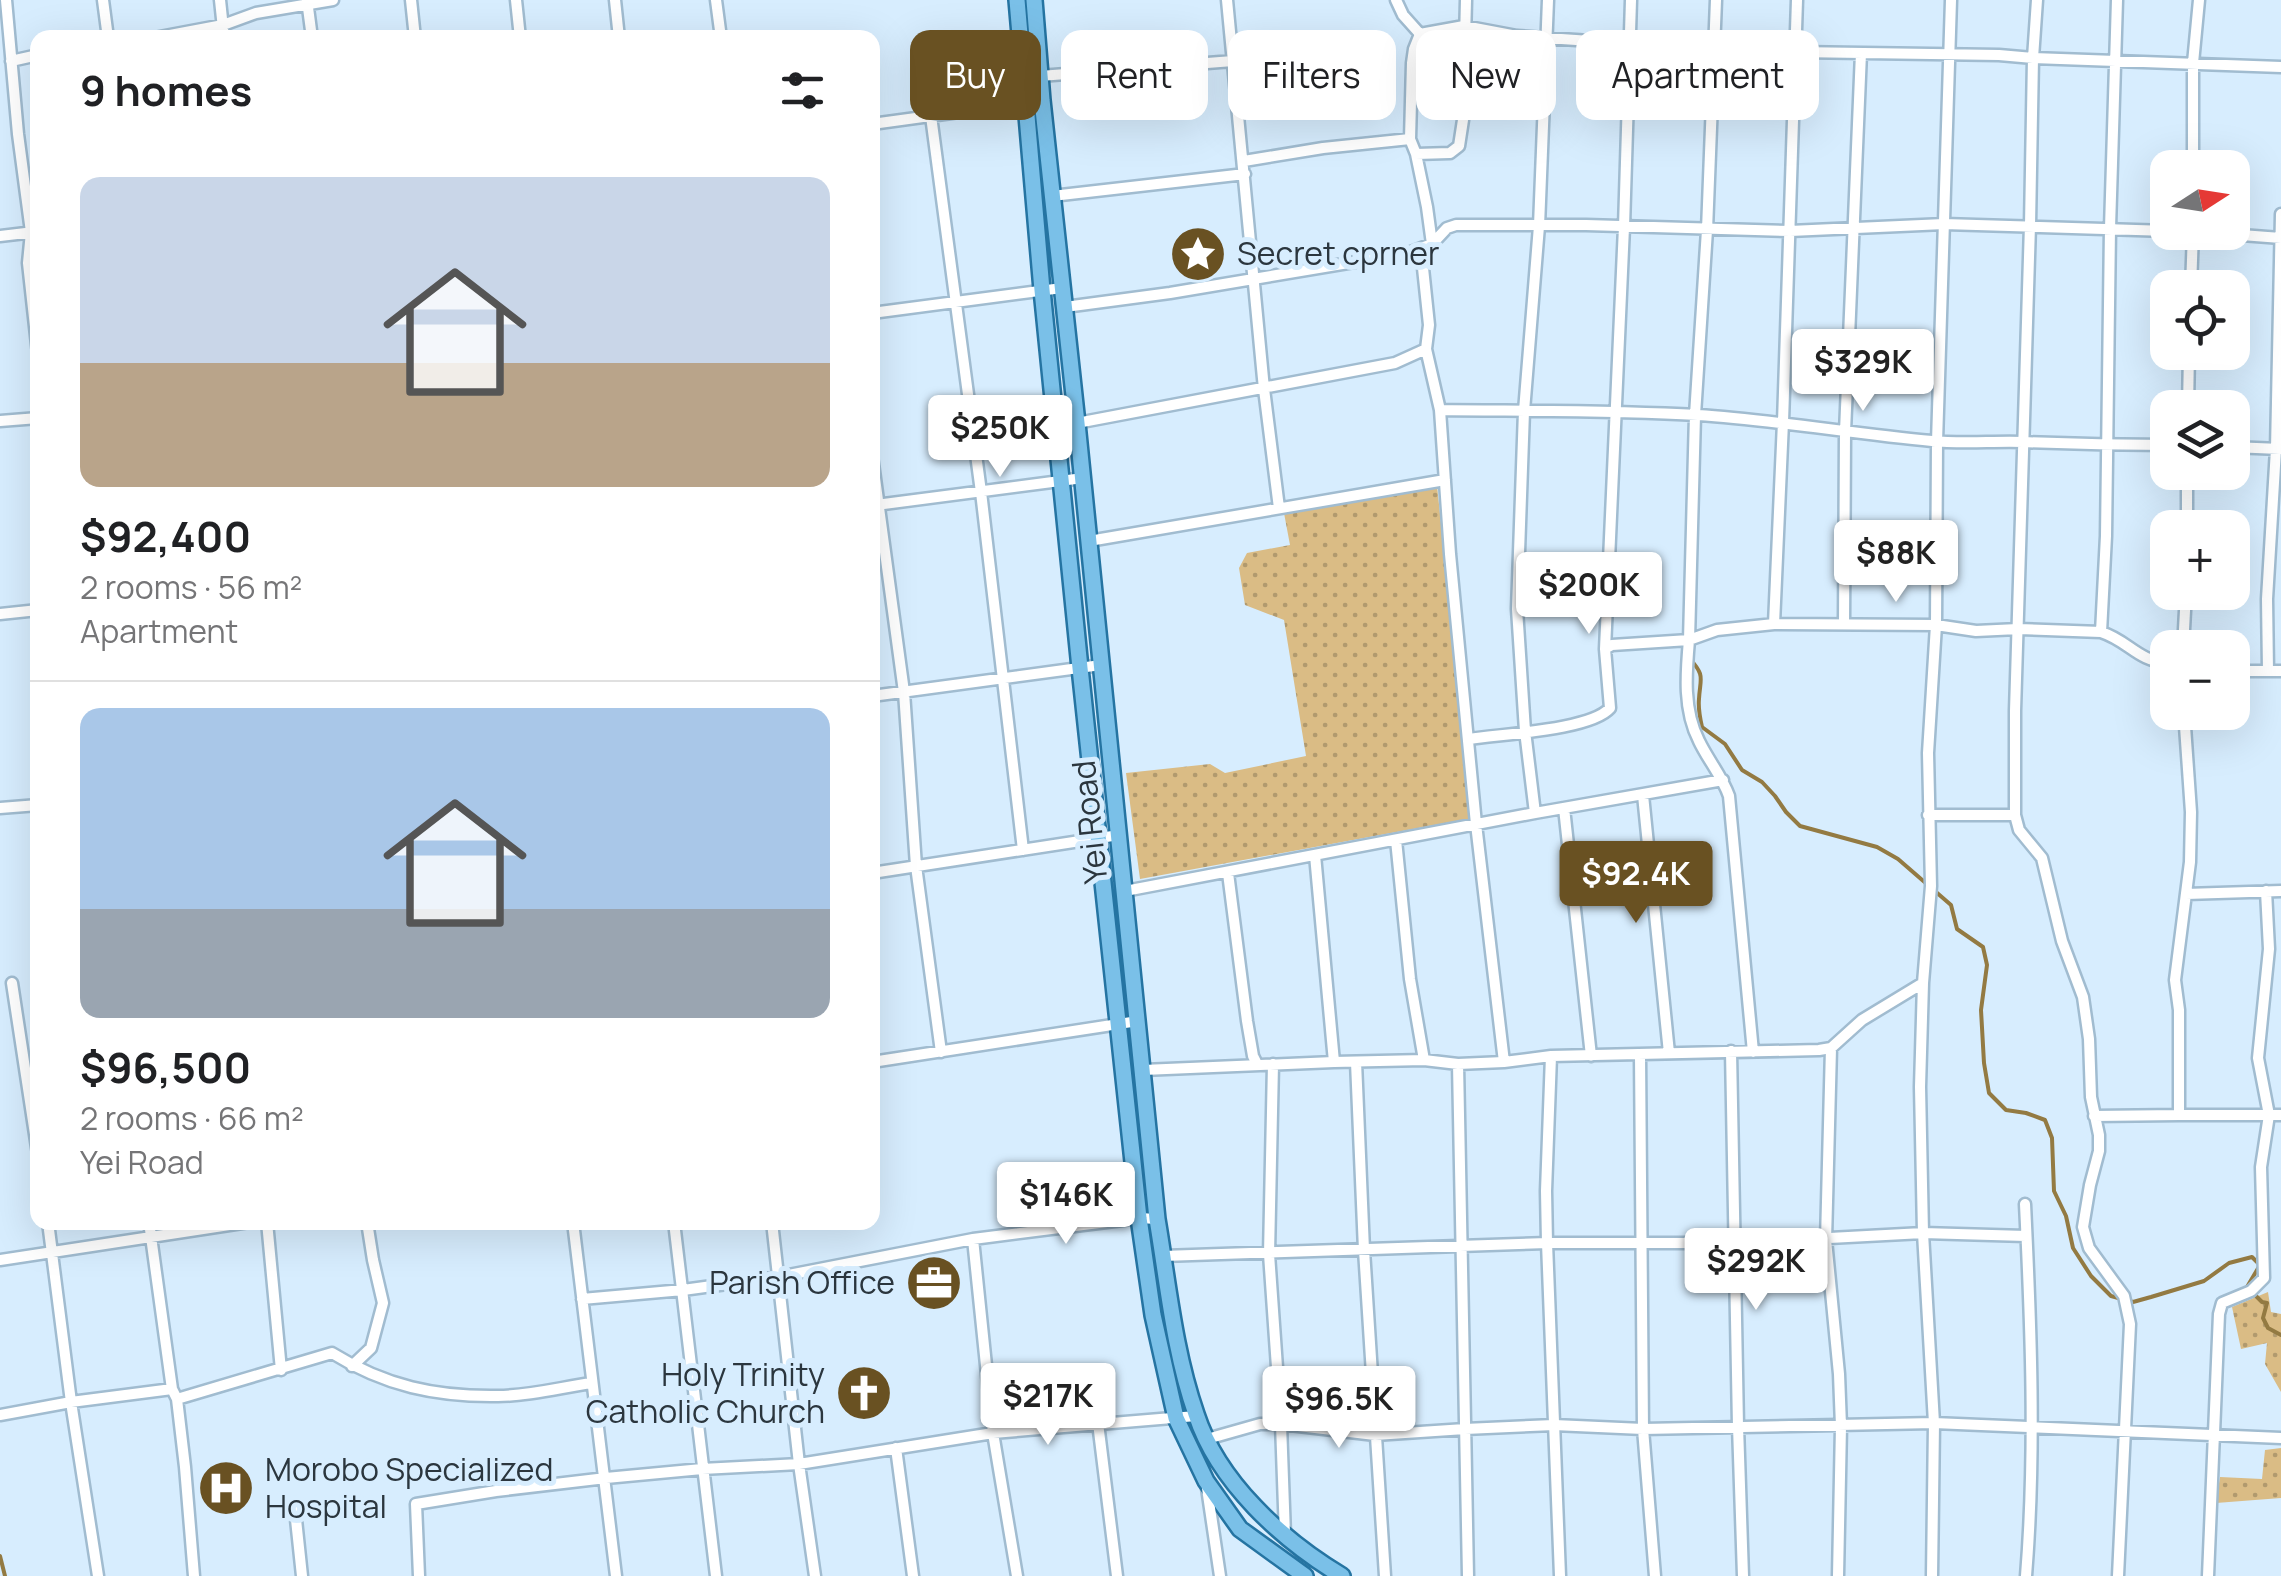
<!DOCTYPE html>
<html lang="en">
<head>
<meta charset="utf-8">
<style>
	body { margin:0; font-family:Manrope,sans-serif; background:#f6f6f6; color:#202124; height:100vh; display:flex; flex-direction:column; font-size:38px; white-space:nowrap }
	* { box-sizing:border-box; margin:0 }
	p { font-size:32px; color:#757577 }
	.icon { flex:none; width:55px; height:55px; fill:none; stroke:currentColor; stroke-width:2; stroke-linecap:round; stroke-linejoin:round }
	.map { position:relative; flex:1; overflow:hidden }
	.panel { position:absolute; left:30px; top:30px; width:850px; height:1200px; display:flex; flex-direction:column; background:#fff; border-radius:20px; box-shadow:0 10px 40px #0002 }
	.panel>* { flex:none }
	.hud { position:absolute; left:910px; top:30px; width:950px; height:90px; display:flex; gap:20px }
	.needle { width:65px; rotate:78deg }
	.controls { position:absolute; left:2150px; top:150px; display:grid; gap:20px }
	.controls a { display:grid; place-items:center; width:100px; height:100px; border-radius:20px; background:#fff; box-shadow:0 10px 40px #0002; font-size:50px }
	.price { position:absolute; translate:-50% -85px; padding:0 22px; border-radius:10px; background:#fff; color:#222; font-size:32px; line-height:65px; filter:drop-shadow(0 2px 5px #0008) }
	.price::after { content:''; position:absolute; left:50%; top:60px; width:30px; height:22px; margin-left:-15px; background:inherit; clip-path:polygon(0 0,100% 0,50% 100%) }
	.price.on { background:#695122; color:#fff }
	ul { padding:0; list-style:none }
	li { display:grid; align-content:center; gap:20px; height:530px; padding:0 50px }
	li+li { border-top:2px solid #e0e0e0 }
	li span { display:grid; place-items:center; height:310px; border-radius:20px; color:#555 }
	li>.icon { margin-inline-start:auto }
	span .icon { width:180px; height:180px; fill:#fffc; stroke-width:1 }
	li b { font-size:42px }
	h2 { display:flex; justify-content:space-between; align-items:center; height:120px; padding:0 50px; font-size:42px }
	.pill { padding:0 35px; border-radius:20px; background:#fff; box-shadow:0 10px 40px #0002; font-size:35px; line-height:90px }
	.pill.on { background:#695122; color:#fff }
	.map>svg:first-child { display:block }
</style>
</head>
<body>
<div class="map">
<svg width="2281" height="1576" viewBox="0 0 2281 1576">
	<defs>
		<pattern id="grass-dots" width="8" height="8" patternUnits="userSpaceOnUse" patternTransform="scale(2.5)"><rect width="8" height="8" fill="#dabc85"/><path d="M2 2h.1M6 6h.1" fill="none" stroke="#b19a6e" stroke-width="1.8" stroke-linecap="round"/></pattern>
	</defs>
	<rect width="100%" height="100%" fill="#d7edfe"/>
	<path fill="url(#grass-dots)" d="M1437,486l36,332 -333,61 -14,-106 84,-9 15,9 81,-17 -22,-136 -39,-15 -6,-37 8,-15 43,-8 -6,-32z
		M2268,1292l3,20 10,2v78l-16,-28 2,-21 -26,6 -9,-42z
		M2281,1448v50l-65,5 4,-26 42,2 3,-29z"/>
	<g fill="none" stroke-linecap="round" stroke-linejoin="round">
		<path stroke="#937a42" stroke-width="4" d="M1689,658c17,18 11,20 10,41 -1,9 1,19 3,28l23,17 17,26 20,12 13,14 11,16 14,14 77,21 21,12 53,46 6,24 26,18 4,18 -6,45 3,53 5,30 17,17 20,3 19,7 7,18 2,53 12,25 7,32 18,28 20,20 22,6 18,-5 53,-16 25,-18 23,-6 8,8 -13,22 15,15 5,1 -4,15 5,10 13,7
			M0,1556l5,20"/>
		<g stroke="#a1bcd0" stroke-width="15">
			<path id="minor" d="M6,0l12,134 13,98 -3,31 10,91
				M103,0l5,38
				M220,0l4,38
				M307,0l5,38
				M411,0l4,38
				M516,0l4,38
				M615,0l4,38
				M716,0l5,38
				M1227,0l37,389 15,119
				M1396,0l7,15 17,19
				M1716,0l-9,230 -12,185 -6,225c-3,34 -6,70 10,101 9,19 23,35 30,55l24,256
				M2037,0l-4,58 -3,167 -15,486v104l4,15 23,28 20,83 21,56 6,42 2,58 8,38v16l-9,34 -7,42 6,21 35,48 6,28 -12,252
				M154,38l69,-13 33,-12 77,-13
				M11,61l27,-6
				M1040,76l193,-15 129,-14
				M931,116l50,376 42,358
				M872,124l153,-21
				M1416,154l34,-1 9,-7 4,-26 3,-120
				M1244,161l79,-13 87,-9
				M2193,168v-105l6,-63
				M1052,196l193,-22
				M2202,232l79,6
				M0,236l34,-4
				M1432,244l-5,-37 -11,-53 -6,-15 2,-76 2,-14 6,-15 44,-8 53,10 163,11 116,5 203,3 34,3 248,9
				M2191,288l2,-56
				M1065,307l105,-14 238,-40 24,-9 15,-16 9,-3h130l204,6 154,-7 224,7
				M872,313l190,-25
				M1426,349l14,61 10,144 26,270 28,238
				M2188,408l1,-56
				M1440,410c86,1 172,0 258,5 78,5 156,19 234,26 30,3 61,0 91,1 48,2 96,3 145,3
				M0,421l38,-3
				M1077,423l318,-60 31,-14 3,-24 -8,-76
				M2232,447l48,2
				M872,456l32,236 12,174 25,186
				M2187,472v56
				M876,505l207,-27
				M1089,541l356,-61
				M0,614l38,-4
				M1774,624l9,-202 14,-422
				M1844,624l1,-192 16,-379
				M2101,632l5,-96 4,-308 7,-228
				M2183,648l3,-56
				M1605,649l19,-422 7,-227
				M2232,671h49
				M2268,671l-1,-72 9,-150 5,-235
				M872,696l229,-31
				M2184,712l7,100 -1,50 -15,118 4,30v105h102
				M1470,739c31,-5 121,-9 140,-31l-5,-59 7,-4 77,-5 28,-10 57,-6 162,1 40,6 42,-2 83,3c28,9 36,29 67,31
				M1643,795l26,258
				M0,808l38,-3
				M1564,808l27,248
				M1535,813l-10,-82 -8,-122 7,-198 15,-185 9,-226
				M1928,815h87
				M1396,840l14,139 14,81
				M1315,855l19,207
				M872,873l247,-38
				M1228,873l19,148 6,35 4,8
				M1125,891l410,-78 188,-33
				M2186,894l95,-3
				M12,983l26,171
				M1831,1048l-5,192 13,134 2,52 -3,150
				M1731,1051l7,375 5,150
				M1640,1055l3,374 12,147
				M1551,1056l-5,135 1,52 13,333
				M872,1062l266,-41
				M1356,1062l8,188 21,326
				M1273,1064l-4,190 12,170 4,111
				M1458,1064l10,512
				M1143,1070l191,-8 90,-2 34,4 46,-2 47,-6 268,-6 12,-2 31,-28 61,-37
				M2094,1116l85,-1
				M2025,1204c6,123 11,249 1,372
				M48,1222l23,180 27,174
				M149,1222l23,167 5,10 8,68 9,109
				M267,1222l14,148
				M573,1222l43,354
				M674,1222l42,354
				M772,1222l27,242 16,112
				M973,1239l20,194 24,143
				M1163,1256l384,-13h189l187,-10 103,3
				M0,1260l249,-38
				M582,1299l101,-9 95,-13 195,-38 166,-21 18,1
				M352,1366l19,-18 12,-45 -10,-43 -6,-38
				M177,1399l155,-46c53,33 104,44 166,43 31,0 64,-9 94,-13
				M0,1415l71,-13 101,-13
				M1098,1423l19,153
				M1207,1439l53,-15h21l94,11 90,-6 89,-4 89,4 291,-6 347,15
				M896,1448l17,128
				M1207,1488l13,88
				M295,1510l7,66
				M419,1576l-3,-72 80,-13 110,-13 96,-9 97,-5 194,-31 203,-17
				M1932,1576l2,-153 -11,-190 -3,-146 3,-104 8,-97 -3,-133 8,-128 1,-183 14,-442
				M2208,1576l11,-262 3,-11 29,-12 13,-13 -3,-111 8,-52 -11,-57 11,-109 -3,-58"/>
		</g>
		<g stroke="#2574a2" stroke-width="20">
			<path id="primary" d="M1017,0l25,290 38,378 59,550 14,97 23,103 30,63 34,48 65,47
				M1034,0l8,100 35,323 80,796c11,65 17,132 39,195 22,68 86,126 146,162"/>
		</g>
		<use href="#minor" stroke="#fff" stroke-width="10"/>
		<use href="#primary" stroke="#7ac0e8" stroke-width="15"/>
	</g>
	<defs>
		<g id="sight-disc" transform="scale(2.875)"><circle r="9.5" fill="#695122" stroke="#d7edfe"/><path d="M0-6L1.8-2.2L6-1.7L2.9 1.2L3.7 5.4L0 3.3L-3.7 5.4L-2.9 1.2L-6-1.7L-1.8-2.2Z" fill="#fff"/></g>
		<g id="office-disc" transform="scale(2.875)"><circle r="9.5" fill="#695122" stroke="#d7edfe"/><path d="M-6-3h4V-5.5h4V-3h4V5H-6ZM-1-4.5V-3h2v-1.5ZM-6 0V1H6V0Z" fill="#fff"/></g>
		<g id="church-disc" transform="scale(2.875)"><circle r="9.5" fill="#695122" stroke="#d7edfe"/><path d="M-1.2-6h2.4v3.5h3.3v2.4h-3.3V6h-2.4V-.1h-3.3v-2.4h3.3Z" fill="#fff"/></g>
		<g id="hospital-disc" transform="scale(2.875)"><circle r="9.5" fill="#695122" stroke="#d7edfe"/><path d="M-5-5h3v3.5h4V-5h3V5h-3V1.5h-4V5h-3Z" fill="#fff"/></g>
	</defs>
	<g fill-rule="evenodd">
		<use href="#sight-disc" x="1198" y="254"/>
		<use href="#office-disc" x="934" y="1283"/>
		<use href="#church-disc" x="864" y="1393"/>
		<use href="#hospital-disc" x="226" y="1488"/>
	</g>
	<g text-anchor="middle" stroke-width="10" stroke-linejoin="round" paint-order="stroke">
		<g font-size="32" fill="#2b363e" stroke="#d7edfe" text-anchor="start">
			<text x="1237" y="265">Secret cprner</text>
			<text x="895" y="1294" text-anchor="end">Parish Office</text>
			<text x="825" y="1386" text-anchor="end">Holy Trinity<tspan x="825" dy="37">Catholic Church</tspan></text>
			<text x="265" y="1481">Morobo Specialized<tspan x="265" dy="37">Hospital</tspan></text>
		</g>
		<g font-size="32" fill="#2b363e" stroke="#d7edfe">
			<text transform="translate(1090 822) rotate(-96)" y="11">Yei Road</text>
		</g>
	</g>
</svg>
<div class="controls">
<a><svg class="needle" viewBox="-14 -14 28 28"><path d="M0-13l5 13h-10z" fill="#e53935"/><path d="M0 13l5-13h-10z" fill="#757577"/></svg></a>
<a><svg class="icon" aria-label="locate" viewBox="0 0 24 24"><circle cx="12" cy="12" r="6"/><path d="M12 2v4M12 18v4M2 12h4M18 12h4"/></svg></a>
<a><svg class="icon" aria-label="layers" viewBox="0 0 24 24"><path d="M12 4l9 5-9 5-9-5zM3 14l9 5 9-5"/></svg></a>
<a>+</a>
<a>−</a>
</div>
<b class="price" style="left:1863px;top:414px">$329K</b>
<b class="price" style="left:1000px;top:480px">$250K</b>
<b class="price" style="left:1896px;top:605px">$88K</b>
<b class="price" style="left:1589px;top:637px">$200K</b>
<b class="price on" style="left:1636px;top:926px">$92.4K</b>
<b class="price" style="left:1066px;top:1247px">$146K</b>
<b class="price" style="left:1756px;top:1313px">$292K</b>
<b class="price" style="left:1048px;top:1448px">$217K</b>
<b class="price" style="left:1339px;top:1451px">$96.5K</b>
<div class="hud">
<a class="pill on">Buy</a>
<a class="pill">Rent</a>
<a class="pill">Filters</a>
<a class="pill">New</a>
<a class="pill">Apartment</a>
</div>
<section class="panel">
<h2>9 homes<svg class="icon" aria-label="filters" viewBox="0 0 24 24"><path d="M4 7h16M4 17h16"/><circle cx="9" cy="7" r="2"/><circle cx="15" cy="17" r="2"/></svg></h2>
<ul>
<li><span style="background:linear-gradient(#c9d6e8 60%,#b9a48a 0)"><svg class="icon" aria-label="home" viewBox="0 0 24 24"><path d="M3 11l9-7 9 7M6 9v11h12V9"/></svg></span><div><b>$92,400</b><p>2 rooms · 56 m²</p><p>Apartment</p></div></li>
<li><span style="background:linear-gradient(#a9c7e8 65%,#9aa5b1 0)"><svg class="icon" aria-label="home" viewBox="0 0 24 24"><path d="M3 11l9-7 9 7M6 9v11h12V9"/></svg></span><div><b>$96,500</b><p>2 rooms · 66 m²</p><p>Yei Road</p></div></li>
</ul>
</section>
</div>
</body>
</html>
